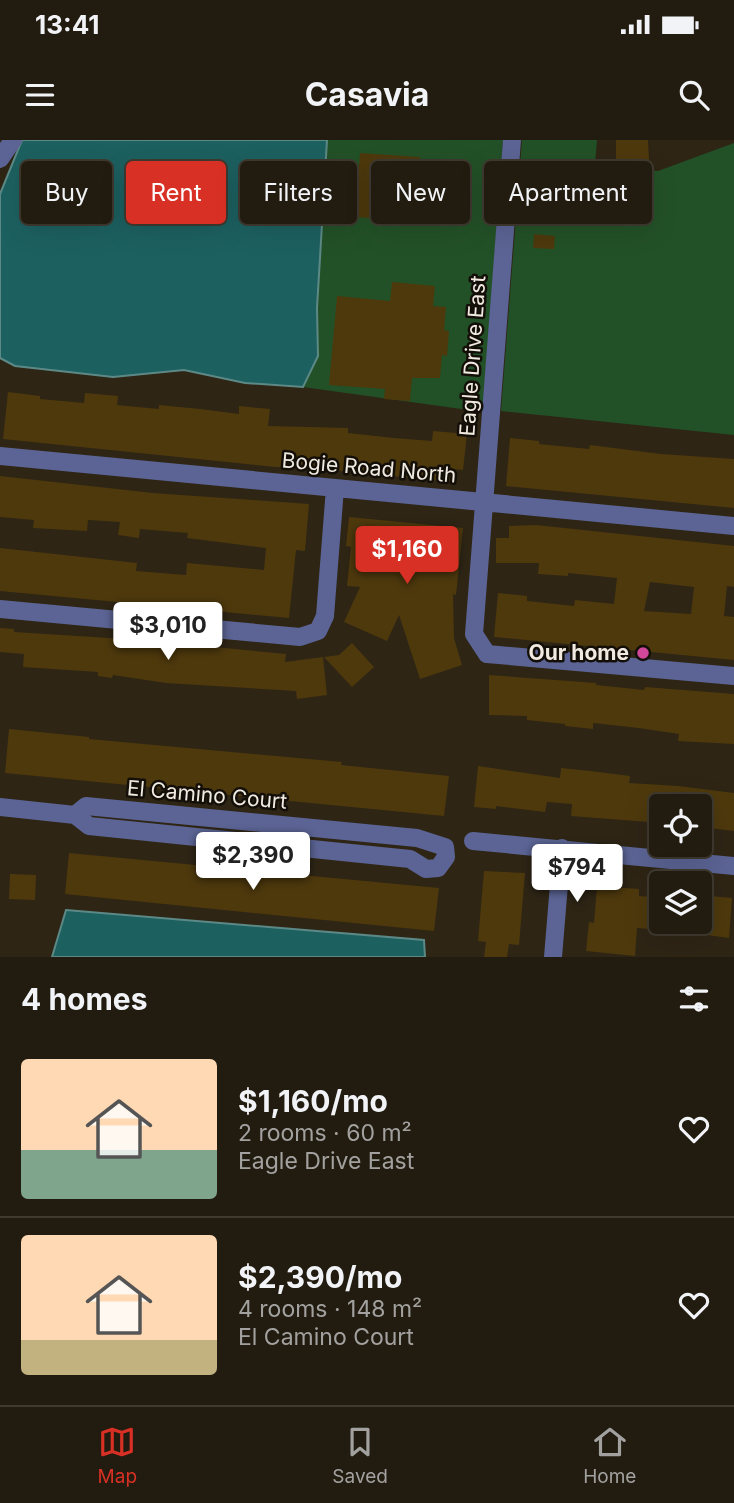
<!DOCTYPE html>
<html lang="en">
<head>
<meta charset="utf-8">
<style>
	body { margin:0; font-family:Inter,sans-serif; background:#2e291e; color:#f1f3f6; height:100vh; display:flex; flex-direction:column; font-size:26px; white-space:nowrap }
	* { box-sizing:border-box; margin:0 }
	p { font-size:23px; color:#a2a19f }
	.icon { flex:none; width:38px; height:38px; fill:none; stroke:currentColor; stroke-width:2; stroke-linecap:round; stroke-linejoin:round }
	.map { position:relative; height:817px; overflow:hidden }
	.details { display:flex; flex-direction:column; background:#221c10; flex:1 }
	.details>* { flex:none }
	.hud { position:absolute; left:21px; top:21px; width:693px; height:63px; display:flex; gap:14px }
	.fabs { position:absolute; left:649px; top:654px; display:grid; gap:14px }
	.fabs a { display:grid; place-items:center; width:63px; height:63px; border-radius:7px; background:#221c10; box-shadow:0 7px 28px #0002,0 0 0 2px #3f3a30; font-size:35px }
	.price { position:absolute; translate:-50% -60px; padding:0 16px; border-radius:7px; background:#fff; color:#222; font-size:23px; line-height:46px; filter:drop-shadow(0 2px 4px #0008) }
	.price::after { content:''; position:absolute; left:50%; top:42px; width:21px; height:16px; margin-left:-10px; background:inherit; clip-path:polygon(0 0,100% 0,50% 100%) }
	.price.current { background:#d93025; color:#fff }
	ul { padding:0; list-style:none }
	li { display:flex; align-items:center; gap:21px; height:175px; padding:0 21px }
	li+li { border-top:2px solid #3f3a30 }
	li span { display:grid; place-items:center; flex:none; width:196px; height:140px; border-radius:7px; color:#555 }
	li>.icon { margin-inline-start:auto }
	span .icon { width:84px; height:84px; fill:#fffc; stroke-width:1 }
	li b { font-size:30px }
	h2 { display:flex; justify-content:space-between; align-items:center; height:84px; padding:0 21px; font-size:30px }
	.pill { padding:0 24px; border-radius:7px; background:#221c10; box-shadow:0 7px 28px #0002,0 0 0 2px #3f3a30; font-size:24px; line-height:63px }
	.pill.current { background:#d93025; color:#fff }
	.status { display:flex; justify-content:space-between; align-items:center; height:49px; padding:0 35px; background:#221c10; direction:ltr }
	.status svg { height:19px; fill:currentColor }
	header { display:flex; justify-content:space-between; align-items:center; height:91px; padding:0 21px; background:#221c10; font-size:32px; font-weight:700 }
	.tab-bar { display:flex; justify-content:space-around; align-items:center; height:98px; border-top:2px solid #3f3a30; background:#221c10; font-size:19px; color:#a2a19f }
	.tab-bar a { display:grid; justify-items:center; gap:4px }
	.tab-bar .current { color:#d93025 }
	.map>svg:first-child { display:block }
</style>
</head>
<body>
<div class="status"><b>13:41</b><svg viewBox="0 0 49 12"><path d="M0 12V9h3v3zM5 12V6h3v6zM10 12V3h3v9zM15 12V0h3v12zM26 1h20v11H26zM47 4h2v5h-2z"/></svg></div>
<header><svg class="icon" aria-label="menu" viewBox="0 0 24 24"><path d="M4 6h16M4 12h16M4 18h16"/></svg>Casavia<svg class="icon" aria-label="search" viewBox="0 0 24 24"><circle cx="10" cy="10" r="6"/><path d="M15 15l6 6"/></svg></header>
<div class="map">
<svg width="734" height="817" viewBox="0 0 734 817">
	<rect width="100%" height="100%" fill="#2e2515"/>
	<path fill="#235127" d="M327,0h176l-20,272 -180,-25 15,-31 -1,-48z
		M522,0h75l-2,25 63,6 76,-28v292l-233,-24z"/>
	<path fill="#1d6060" stroke="#5c8986" stroke-width="2" d="M22,0h305l-10,168 1,48 -15,31 -58,-4 -61,-13 -71,7 -98,-11 -15,-8v-164z
		M66,770l358,30 1,17h-373z"/>
	<path fill="#4e390d" fill-rule="evenodd" d="M616,0h32l1,20 -33,1z
		M360,13l60,4 -4,64 -61,-4z
		M534,94l21,2 -1,13 -21,-1z
		M392,142l43,4 -2,20 13,1 -2,23 5,1 -2,25 -5,-1 -2,23h-28l-2,23 -26,-2 1,-10 -56,-4 8,-89 53,5z
		M8,252l32,4v3l44,4 1,-10 33,3 -1,9 42,4v-4l41,4 39,5v-8l31,3 -2,17 80,2v5l46,5 38,3 1,-10 34,3 -4,36 -11,-1 -1,13 -137,-14 -39,-1 -272,-28z
		M510,298l29,3v3l50,5 1,-4 71,9 73,5v49l-228,-22z
		M0,336l153,17 156,11 -4,47 -9,-1 -7,68 -289,-27v-43l137,15 -1,8 50,4 1,-12 77,7 2,-22 -79,-10 1,-5 -48,-4 -1,9 -21,-3 2,-13 -32,-2 -1,11 -54,-3 1,-8 -34,-3z
		M349,377l114,11 -7,67 -3,-1 1,44 8,27 -42,14 -21,-64 -12,26 -43,-19 16,-35 -13,-1 4,-39 -5,-1z
		M536,385l198,21v41l-7,-1 -3,30 10,1v43l-240,-23 4,-44 29,3v5l47,5 1,-6 39,4 3,-26 -49,-5v3l-30,-2 1,-11h-43v-25h13v-12zM650,442l44,5 -3,27 -47,-3z
		M0,488l14,1v3l127,8 145,14 -1,8 38,-5 4,38 -30,4 -1,-8 -130,-8 -53,-8 -1,3 -14,-2v-4l-75,-5 1,-13 -24,-2z
		M352,503l22,24 -22,20 -28,-30 15,-2z
		M489,535l107,8v2l48,5 1,-3 89,7v50l-56,-3 1,-7 -40,-6 -46,-5v6l-28,-3v-2l-38,-4v-4l-38,-1z
		M9,589l80,8v2l253,23 -1,3 108,11 -5,40 -439,-43z
		M478,626l82,12 1,-10 29,3 40,5 -1,7 49,3 56,7v38l-34,-4v-20h-38v16l-91,-7 1,-12 -25,-2 -2,10 -49,-6v3l-22,-2z
		M69,713l370,35 -5,43 -369,-37z
		M484,731l41,2 -6,72 -10,-1 -2,13h-23l2,-15 -8,-1z
		M10,734l26,1 -1,25 -26,-1z
		M597,746l42,3v7l23,2v32l-25,-2 -2,28 -49,-5 3,-29 5,1z
		M700,755l32,3 -3,40 -29,-4z"/>
	<g fill="none" stroke-linecap="round" stroke-linejoin="round">
		<path stroke="#5b6494" stroke-width="18" d="M512,0l-38,494 13,20 247,22
			M0,19l13,-19
			M0,316l734,70
			M0,469l300,28 18,-6 7,-15 10,-128
			M0,667l75,8 14,11 321,33 16,10 12,-1 8,-11 -1,-10 -28,-9 -331,-32 -11,9
			M473,701l261,25
			M553,817l9,-109"/>
	</g>
	<circle fill="#d1479c" stroke="#130f08" stroke-width="2.5" cx="643" cy="513" r="7"/>
	<g text-anchor="middle" stroke-width="5" stroke-linejoin="round" paint-order="stroke">
		<g font-size="21" fill="#f0eae0" stroke="#130f08">
			<text transform="translate(473 216) rotate(-86)" y="7">Eagle Drive East</text>
			<text transform="translate(369 328) rotate(5)" y="7">Bogie Road North</text>
			<text transform="translate(207 655) rotate(5)" y="7">El Camino Court</text>
		</g>
		<g font-size="21" font-weight="bold" fill="#f0eae0" stroke="#130f08" text-anchor="end">
			<text x="629" y="520">Our home</text>
		</g>
	</g>
</svg>
<div class="fabs">
<a><svg class="icon" aria-label="locate" viewBox="0 0 24 24"><circle cx="12" cy="12" r="6"/><path d="M12 2v4M12 18v4M2 12h4M18 12h4"/></svg></a>
<a><svg class="icon" aria-label="layers" viewBox="0 0 24 24"><path d="M12 4l9 5-9 5-9-5zM3 14l9 5 9-5"/></svg></a>
</div>
<b class="price current" style="left:407px;top:446px">$1,160</b>
<b class="price" style="left:168px;top:522px">$3,010</b>
<b class="price" style="left:253px;top:752px">$2,390</b>
<b class="price" style="left:577px;top:764px">$794</b>
<div class="hud">
<a class="pill">Buy</a>
<a class="pill current">Rent</a>
<a class="pill">Filters</a>
<a class="pill">New</a>
<a class="pill">Apartment</a>
</div>
</div>
<section class="details">
<h2>4 homes<svg class="icon" aria-label="filters" viewBox="0 0 24 24"><path d="M4 7h16M4 17h16"/><circle cx="9" cy="7" r="2"/><circle cx="15" cy="17" r="2"/></svg></h2>
<ul>
<li><span style="background:linear-gradient(#ffd9b3 65%,#7fa58c 0)"><svg class="icon" aria-label="home" viewBox="0 0 24 24"><path d="M3 11l9-7 9 7M6 9v11h12V9"/></svg></span><div><b>$1,160/mo</b><p>2 rooms · 60 m²</p><p>Eagle Drive East</p></div><svg class="icon" aria-label="heart" viewBox="0 0 24 24"><path d="M12 20l-8-8c-3-5 5-10 8-4 3-6 11-1 8 4z"/></svg></li>
<li><span style="background:linear-gradient(#ffd9b3 75%,#c2b280 0)"><svg class="icon" aria-label="home" viewBox="0 0 24 24"><path d="M3 11l9-7 9 7M6 9v11h12V9"/></svg></span><div><b>$2,390/mo</b><p>4 rooms · 148 m²</p><p>El Camino Court</p></div><svg class="icon" aria-label="heart" viewBox="0 0 24 24"><path d="M12 20l-8-8c-3-5 5-10 8-4 3-6 11-1 8 4z"/></svg></li>
</ul>
</section>
<nav class="tab-bar">
<a class="current"><svg class="icon" aria-label="map" viewBox="0 0 24 24"><path d="M3 6l6-2 6 2 6-2v14l-6 2-6-2-6 2zM9 4v14M15 6v14"/></svg>Map</a>
<a><svg class="icon" aria-label="saved" viewBox="0 0 24 24"><path d="M7 4h10v16l-5-4-5 4z"/></svg>Saved</a>
<a><svg class="icon" aria-label="home" viewBox="0 0 24 24"><path d="M3 11l9-7 9 7M6 9v11h12V9"/></svg>Home</a>
</nav>
</body>
</html>
